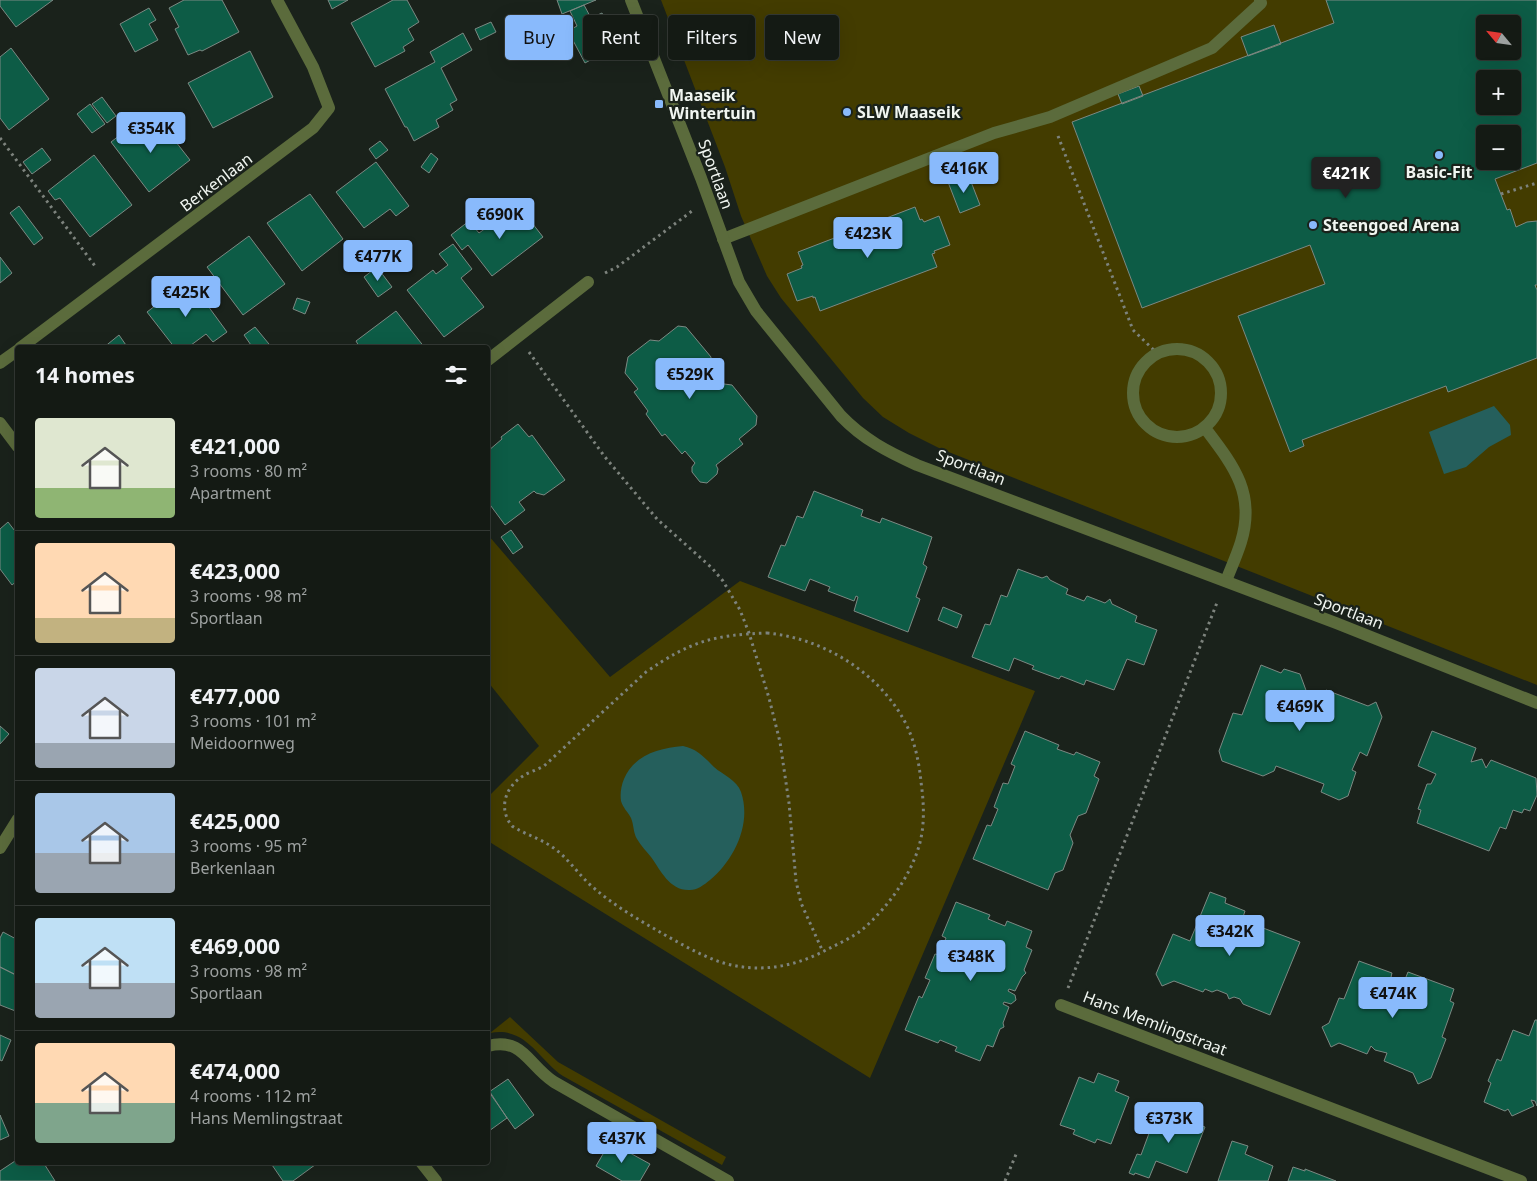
<!DOCTYPE html>
<html lang="en">
<head>
<meta charset="utf-8">
<style>
	body { margin:0; font-family:"Noto Sans",sans-serif; background:#1d231d; color:#f1f3f6; height:100vh; display:flex; flex-direction:column; font-size:19px; white-space:nowrap }
	* { box-sizing:border-box; margin:0 }
	p { font-size:16px; color:#9da1a0 }
	.icon { flex:none; width:28px; height:28px; fill:none; stroke:currentColor; stroke-width:2; stroke-linecap:round; stroke-linejoin:round }
	.map { position:relative; flex:1; overflow:hidden }
	.sheet { position:absolute; left:15px; top:345px; width:475px; height:820px; display:flex; flex-direction:column; background:#141a14; border-radius:5px; box-shadow:0 5px 20px #0002,0 0 0 1px #333834 }
	.sheet>* { flex:none }
	.guide { position:absolute; left:505px; top:15px; width:475px; height:45px; display:flex; gap:10px }
	.needle { width:32px; rotate:299deg }
	.tools { position:absolute; left:1476px; top:15px; display:grid; gap:10px }
	.tools a { display:grid; place-items:center; width:45px; height:45px; border-radius:5px; background:#141a14; box-shadow:0 5px 20px #0002,0 0 0 1px #333834; font-size:25px }
	.price { position:absolute; translate:-50% -42px; padding:0 11px; border-radius:5px; background:#89bafc; color:#111; font-size:16px; line-height:32px; filter:drop-shadow(0 1px 2px #0008) }
	.price::after { content:''; position:absolute; left:50%; top:30px; width:15px; height:11px; margin-left:-8px; background:inherit; clip-path:polygon(0 0,100% 0,50% 100%) }
	.price.active { background:#222; color:#fff }
	ul { padding:0; list-style:none }
	li { display:flex; align-items:center; gap:15px; height:125px; padding:0 20px }
	li+li { border-top:1px solid #333834 }
	li span { display:grid; place-items:center; flex:none; width:140px; height:100px; border-radius:5px; color:#555 }
	li>.icon { margin-inline-start:auto }
	span .icon { width:60px; height:60px; fill:#fffc; stroke-width:1 }
	li b { font-size:21px }
	h2 { display:flex; justify-content:space-between; align-items:center; height:60px; padding:0 20px; font-size:21px }
	.chip { padding:0 18px; border-radius:5px; background:#141a14; box-shadow:0 5px 20px #0002,0 0 0 1px #333834; font-size:18px; line-height:45px }
	.chip.active { background:#89bafc; color:#111 }
	.map>svg:first-child { display:block }
</style>
</head>
<body>
<div class="map">
<svg width="1537" height="1181" viewBox="0 0 1537 1181">
	<rect width="100%" height="100%" fill="#1a221b"/>
	<path fill="#433c00" fill-rule="evenodd" d="M661,0h876v685l-596,-236 -32,-16 -26,-16 -20,-19 -82,-100 -14,-22 -26,-60 -16,-49zM1485,24h27v27h-27zM1485,79h27v27h-27zM1485,134h27v27h-27z
		M488,535l122,142 130,-96 295,110 -165,387 -382,-237v-44l51,-51 -51,-64z
		M510,1017l48,45 168,95 -4,8 -159,-89c-25,-17 -37,-50 -73,-43z"/>
	<path fill="#255f5c" d="M1494,406l16,19 1,10 -22,12 -23,20 -22,7 -15,-42z
		M683,746c14,3 21,11 31,21 9,8 23,13 27,25 11,32 -7,68 -31,88 -6,5 -13,10 -20,10 -20,1 -29,-19 -39,-33 -4,-5 -10,-11 -14,-18 -4,-7 -3,-14 -6,-21 -3,-6 -8,-10 -10,-17 -1,-7 0,-15 3,-22 10,-24 35,-31 59,-33z"/>
	<path fill="#0d5c46" stroke="#7c8983" fill-rule="evenodd" d="M0,0h53l-37,27 -16,-21z
		M184,0h38l17,32 -37,19 -2,-1 -12,5 -13,-26 4,-2 -10,-19z
		M328,0h20l-16,9z
		M393,0h14l12,22 -11,7 6,11 -11,7 2,4 -30,16 -24,-44z
		M557,0h39l-34,14z
		M1326,0h211v163l-42,16 12,31 3,-1 6,18 11,-5 10,-1v64h-2l2,5v68l-89,34 -2,-6 -144,54 2,6 -14,6 -52,-136 87,-32 -15,-39 -168,63 -70,-186 262,-99zM1485,24h27v27h-27zM1485,79h27v27h-27zM1485,134h27v27h-27z
		M584,5l7,13 11,-5 14,28 -15,8 2,4 -18,10 -17,-32 9,-5 -7,-15z
		M149,8l7,12 -7,4 9,16 -23,12 -15,-28z
		M491,22l5,10 -16,8 -5,-11z
		M1274,25l7,19 -33,12 -7,-19z
		M463,33l9,17 -31,18 16,32 -7,4 3,6 -17,10 3,7 -25,14 -7,-14h-2l-20,-38 50,-27 -5,-10z
		M11,48l38,51 -40,31 -9,-12v-61z
		M250,51l23,46 -60,31 -25,-45z
		M1139,86l4,10 -21,8 -4,-10z
		M102,97l14,19 -9,7 -15,-19z
		M90,104l15,20 -13,9 -15,-19z
		M158,119l32,41 -41,32 -38,-50 18,-14 6,7z
		M380,141l8,9 -12,9 -7,-10z
		M42,148l9,12 -19,14 -9,-12z
		M431,153l7,6 -9,14 -8,-6z
		M94,155l38,50 -42,32 -30,-39 -5,2 -7,-9z
		M376,162l33,44 -13,10 -6,-7 -26,19 -28,-36z
		M968,174l12,31 -20,8 -12,-31z
		M310,194l33,45 -41,32 -35,-48z
		M518,205l25,32 -51,39 -24,-31 -6,5 -11,-15 18,-14 10,12z
		M19,206l24,32 -9,7 -24,-32z
		M915,207l5,13 2,-1 2,3 15,-6 11,29 -16,6 1,2 -3,1 5,13 -117,44 -5,-14 -2,1v-2l-16,5 -10,-27 15,-6 -1,-2 2,-1 -5,-13z
		M249,236l36,48 -42,31 -36,-48z
		M453,244l19,25 -11,9 23,29 -40,30 -37,-47 26,-20 3,4 12,-9 -9,-11z
		M0,257l12,16 -12,10z
		M377,267l15,20 -14,10 -14,-20z
		M189,280l38,52 -14,10 -7,-8 -19,14h-12l-28,-36z
		M297,298l13,4 -5,12 -12,-5z
		M396,311l29,37h-65l-4,-7z
		M678,326l8,1 25,30 -1,9 14,18 8,1 25,31 -1,9 -17,14 4,5 -27,21 2,4 -1,5 -10,9 -7,-1 -8,-10v-5l3,-4 -10,-12 -3,3 -17,-20 -3,2 -16,-22 2,-3 -14,-19 4,-3 -13,-16 3,-16 22,-17 9,1z
		M255,327l14,17 -4,4h-12l-9,-13z
		M119,335l9,13h-25z
		M518,424l11,13 3,-2 33,45 -21,15 -8,-2 -2,-2 -15,11 6,8 -20,15 -17,-23v-51l14,-12 -1,-2z
		M814,491l49,19 -2,6 19,7 2,-5 50,19 -9,27 4,3 -11,30 4,2 -12,33 -54,-21 4,-14 -2,-1 -2,5 -26,-10 2,-4 -20,-8 -5,12 -37,-14 13,-32 4,1 12,-30 6,2z
		M8,522l10,13v45l-6,5 -12,-16v-40z
		M511,530l12,17 -10,7 -12,-17z
		M1018,569l24,9 5,-2 3,4 18,9 -2,5 18,7 3,-5 18,7 5,-4 2,5 25,12 -2,6 22,8 -13,35 -17,-6 -13,31 -28,-10 -2,5 -23,-9 -2,3 -27,-10 2,-3 -20,-8 -5,13 -37,-14 13,-33 5,1 11,-30 6,2z
		M943,607l19,8 -5,13 -19,-8z
		M1261,665l20,8 3,-4 16,5 7,19 16,6 3,-9 42,16 8,-4 6,15 -15,39 -7,-4 -8,18 4,2 -8,24 -9,4 -18,-8 3,-8 -48,-18 -2,5 -11,5 -41,-15 -3,-10 14,-38 9,2z
		M0,726l9,8 -9,10z
		M1025,731l34,14 -2,4 17,6 2,-3 24,10 -6,14 5,3 -13,34 -8,3 -8,19 3,8 -10,27 -8,3 -7,17 -75,-31 14,-34 4,1 7,-17 -4,-2 9,-24 5,1 7,-18 -4,-2z
		M1432,731l44,17 -5,14 11,-3 4,9 5,-8 45,18 1,17 -7,16 -6,-2 -2,4 -9,-3 -7,19 -6,-2 -11,24 -72,-28 4,-13 -3,-1 9,-25h4l5,-10 -18,-8z
		M1210,892l16,6 -1,5 20,8 -3,9 58,22 -30,73 -27,-11 -3,-5 -6,-2 -5,2 -2,-5 -10,-4 -5,2 -7,-3 -2,3 -29,-11 -12,5 -6,-12 17,-40 17,7z
		M956,902l34,13 -2,4 17,7 2,-5 25,10 -6,16 6,3 -8,20 2,3 -4,4 -7,14 -6,-2 -1,2 7,4 1,5 -5,4 -7,-2 -1,2 6,3 -6,16 1,4 -4,2 -7,18 -6,-2 -7,16 -25,-10 2,-4 -17,-7 -2,3 -33,-13 14,-34 3,2 8,-18 -5,-2 10,-24 4,1 7,-17 -4,-2z
		M3,932l15,8v36l-18,-9v-29z
		M1359,961l33,12 -1,4 13,5 4,-10 46,17 -4,12 4,2 -12,34 4,2 -15,39 -13,6 -5,-11 -29,-12 3,-8 -12,-3 -4,-4 -4,8 -28,-11 -8,4 -9,-20 7,-4 10,-25 5,1z
		M0,967l18,9v36l-18,-7z
		M1535,1020h2v86l-2,-5 -4,-1 3,6 -22,10 -4,-7 -3,2 -21,-9 7,-19 -3,-2 9,-22 4,2 12,-31 16,6z
		M0,1035l11,5 -9,21 -2,-1z
		M1098,1073l21,8 -4,10 14,6 -18,47 -14,-5 -2,4 -22,-9 2,-4 -15,-5 19,-48 15,6z
		M508,1079l26,36 -19,14 -26,-37z
		M488,1089l19,29 -18,13 -1,-3z
		M1158,1109l47,18 -18,46 -31,-12 -7,17 -14,-5 -1,2 -5,-2 8,-19 4,1z
		M0,1115l9,21 -9,4z
		M1232,1141l16,5 -3,8 28,12 -5,15h-50z
		M610,1142l40,22 -10,17h-18l-26,-15z
		M18,1159v3h25l12,19h-55v-10z
		M270,1162h49l-26,19h-10z
		M1293,1167l12,4v-2l31,12h-48z"/>
	<g fill="none" stroke-linecap="round" stroke-linejoin="round">
		<path stroke="#7d837d" stroke-width="3" stroke-dasharray="2.5 4" stroke-linecap="butt" d="M1058,136l75,194 25,24
			M0,138l95,128
			M1501,194l36,-11
			M605,273l12,-6 75,-56
			M529,352l76,105 52,62 55,49 11,13 17,29 9,23 20,65 11,44 9,61 7,78 5,22 22,49
			M767,633c56,5 113,40 139,91 9,18 13,38 15,58 3,21 4,44 -2,64 -9,31 -32,62 -56,83 -10,8 -23,14 -35,20 -31,17 -65,24 -101,15 -22,-6 -42,-18 -62,-29 -24,-14 -49,-28 -70,-46 -15,-12 -25,-29 -40,-40 -13,-10 -29,-14 -43,-23 -14,-17 -7,-39 11,-50 6,-4 14,-6 21,-10l102,-94c45,-31 67,-37 121,-39z
			M1068,988l150,-388
			M1005,1181l12,-29"/>
		<path stroke="#5b6b3c" stroke-width="12" d="M723,239l271,-106 56,-16 162,-69 49,-45 -1,-3
			M1133 393a44 44 0 1 1 88 0a44 44 0 1 1-88 0Z
			M1205,428c28,37 51,65 36,114 -4,13 -10,26 -15,39"/>
		<path stroke="#5b6b3c" stroke-width="12" d="M631,0l70,178 38,104 17,29 85,105c22,23 47,36 76,49l419,158 201,80
			M20,348l293,-220 16,-20 -16,-41 -36,-67
			M488,360l100,-78
			M0,363l18,-13
			M0,423l18,24
			M0,848l18,-29
			M1061,1005l460,176
			M488,1046c35,-9 40,19 66,36l174,99
			M421,1162l15,19"/>
	</g>
	<g fill="#89bafc" stroke="#1a221b" stroke-width="2">
		<rect x="654" y="99" width="10" height="10" rx="2.5"/>
		<circle cx="847" cy="112" r="5"/>
		<circle cx="1439" cy="155" r="5"/>
		<circle cx="1313" cy="225" r="5"/>
	</g>
	<g text-anchor="middle" stroke-width="4.5" stroke-linejoin="round" paint-order="stroke">
		<g font-size="16" font-weight="bold" fill="#f1f6f1" stroke="#1a221b" text-anchor="start">
			<text x="669" y="101">Maaseik<tspan x="669" dy="18">Wintertuin</tspan></text>
			<text x="857" y="118">SLW Maaseik</text>
			<text x="1439" y="178" text-anchor="middle">Basic-Fit</text>
			<text x="1323" y="231">Steengoed Arena</text>
		</g>
		<g font-size="16" fill="#f1f6f1" stroke="#1a221b">
			<text transform="translate(716 174) rotate(70)" y="6">Sportlaan</text>
			<text transform="translate(216 182) rotate(-37)" y="6">Berkenlaan</text>
			<text transform="translate(971 467) rotate(21)" y="6">Sportlaan</text>
			<text transform="translate(1349 611) rotate(21)" y="6">Sportlaan</text>
			<text transform="translate(1155 1023) rotate(21)" y="6">Hans Memlingstraat</text>
		</g>
	</g>
</svg>
<div class="tools">
<a><svg class="needle" viewBox="-14 -14 28 28"><path d="M0-13l5 13h-10z" fill="#e53935"/><path d="M0 13l5-13h-10z" fill="#9da1a0"/></svg></a>
<a>+</a>
<a>−</a>
</div>
<b class="price" style="left:151px;top:154px">€354K</b>
<b class="price" style="left:964px;top:194px">€416K</b>
<b class="price active" style="left:1346px;top:199px">€421K</b>
<b class="price" style="left:500px;top:240px">€690K</b>
<b class="price" style="left:868px;top:259px">€423K</b>
<b class="price" style="left:378px;top:282px">€477K</b>
<b class="price" style="left:186px;top:318px">€425K</b>
<b class="price" style="left:690px;top:400px">€529K</b>
<b class="price" style="left:1300px;top:732px">€469K</b>
<b class="price" style="left:1230px;top:957px">€342K</b>
<b class="price" style="left:971px;top:982px">€348K</b>
<b class="price" style="left:1393px;top:1019px">€474K</b>
<b class="price" style="left:1169px;top:1144px">€373K</b>
<b class="price" style="left:622px;top:1164px">€437K</b>
<div class="guide">
<a class="chip active">Buy</a>
<a class="chip">Rent</a>
<a class="chip">Filters</a>
<a class="chip">New</a>
</div>
<section class="sheet">
<h2>14 homes<svg class="icon" aria-label="filters" viewBox="0 0 24 24"><path d="M4 7h16M4 17h16"/><circle cx="9" cy="7" r="2"/><circle cx="15" cy="17" r="2"/></svg></h2>
<ul>
<li><span style="background:linear-gradient(#dfe7d0 70%,#8fb573 0)"><svg class="icon" aria-label="home" viewBox="0 0 24 24"><path d="M3 11l9-7 9 7M6 9v11h12V9"/></svg></span><div><b>€421,000</b><p>3 rooms · 80 m²</p><p>Apartment</p></div></li>
<li><span style="background:linear-gradient(#ffd9b3 75%,#c2b280 0)"><svg class="icon" aria-label="home" viewBox="0 0 24 24"><path d="M3 11l9-7 9 7M6 9v11h12V9"/></svg></span><div><b>€423,000</b><p>3 rooms · 98 m²</p><p>Sportlaan</p></div></li>
<li><span style="background:linear-gradient(#c9d6e8 75%,#9aa5b1 0)"><svg class="icon" aria-label="home" viewBox="0 0 24 24"><path d="M3 11l9-7 9 7M6 9v11h12V9"/></svg></span><div><b>€477,000</b><p>3 rooms · 101 m²</p><p>Meidoornweg</p></div></li>
<li><span style="background:linear-gradient(#a9c7e8 60%,#9aa5b1 0)"><svg class="icon" aria-label="home" viewBox="0 0 24 24"><path d="M3 11l9-7 9 7M6 9v11h12V9"/></svg></span><div><b>€425,000</b><p>3 rooms · 95 m²</p><p>Berkenlaan</p></div></li>
<li><span style="background:linear-gradient(#bfe0f5 65%,#9aa5b1 0)"><svg class="icon" aria-label="home" viewBox="0 0 24 24"><path d="M3 11l9-7 9 7M6 9v11h12V9"/></svg></span><div><b>€469,000</b><p>3 rooms · 98 m²</p><p>Sportlaan</p></div></li>
<li><span style="background:linear-gradient(#ffd9b3 60%,#7fa58c 0)"><svg class="icon" aria-label="home" viewBox="0 0 24 24"><path d="M3 11l9-7 9 7M6 9v11h12V9"/></svg></span><div><b>€474,000</b><p>4 rooms · 112 m²</p><p>Hans Memlingstraat</p></div></li>
</ul>
</section>
</div>
</body>
</html>
